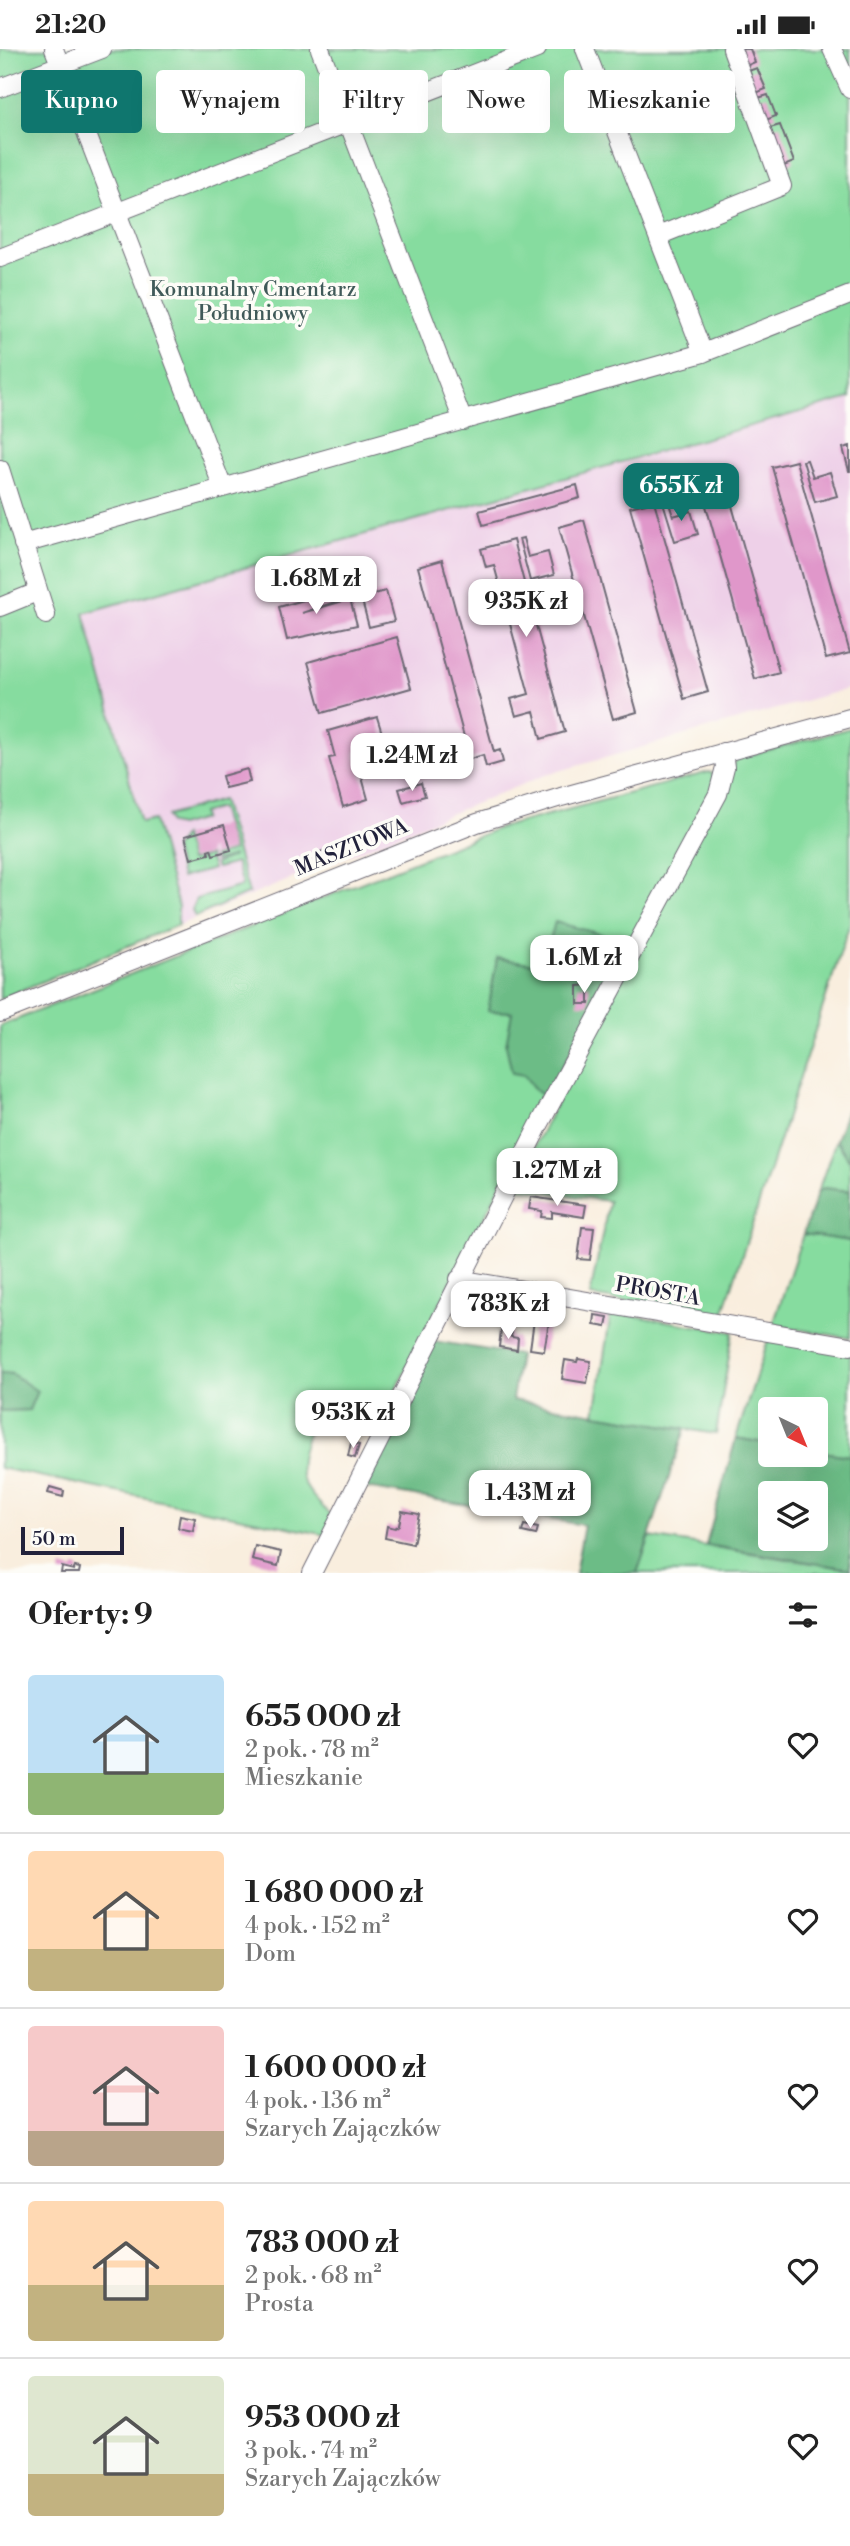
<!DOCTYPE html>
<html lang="pl">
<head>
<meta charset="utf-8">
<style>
	body { margin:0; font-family:"Libre Bodoni",serif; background:#f2f2f2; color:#222; height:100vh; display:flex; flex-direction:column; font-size:26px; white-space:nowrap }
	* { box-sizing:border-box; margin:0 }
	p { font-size:23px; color:#767676 }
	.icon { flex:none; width:38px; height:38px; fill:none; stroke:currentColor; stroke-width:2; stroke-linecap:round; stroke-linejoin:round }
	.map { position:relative; height:1524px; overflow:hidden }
	.side { display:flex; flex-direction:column; background:#fff; flex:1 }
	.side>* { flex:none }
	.guide { position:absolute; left:21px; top:21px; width:808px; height:63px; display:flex; gap:14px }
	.needle { width:46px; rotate:137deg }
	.tools { position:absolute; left:758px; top:1348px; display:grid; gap:14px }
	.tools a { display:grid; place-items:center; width:70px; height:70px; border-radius:7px; background:#fff; box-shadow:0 7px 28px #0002; font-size:35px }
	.scale { position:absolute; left:21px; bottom:18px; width:103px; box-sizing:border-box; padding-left:7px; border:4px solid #22223b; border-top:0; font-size:19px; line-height:24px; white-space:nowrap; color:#22223b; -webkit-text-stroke:5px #fdfcf7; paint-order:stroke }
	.price { position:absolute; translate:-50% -60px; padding:0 16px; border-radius:14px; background:#fff; color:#222; font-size:23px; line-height:46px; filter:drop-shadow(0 2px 4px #0008) }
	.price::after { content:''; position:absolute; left:50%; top:42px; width:21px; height:16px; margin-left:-10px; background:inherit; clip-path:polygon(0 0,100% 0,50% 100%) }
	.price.selected { background:#0f766e; color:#fff }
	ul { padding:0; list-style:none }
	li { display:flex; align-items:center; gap:21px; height:175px; padding:0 28px }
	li+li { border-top:2px solid #e0e0e0 }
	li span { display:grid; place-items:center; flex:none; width:196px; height:140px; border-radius:7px; color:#555 }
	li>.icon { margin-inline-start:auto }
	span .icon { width:84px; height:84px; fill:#fffc; stroke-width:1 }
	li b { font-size:30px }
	h2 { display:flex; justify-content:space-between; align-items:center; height:84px; padding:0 28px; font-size:30px }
	.chip { padding:0 24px; border-radius:7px; background:#fff; box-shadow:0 7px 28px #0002; font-size:24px; line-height:63px }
	.chip.selected { background:#0f766e; color:#fff }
	.status { display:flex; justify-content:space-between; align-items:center; height:49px; padding:0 35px; background:#fff; direction:ltr }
	.status svg { height:19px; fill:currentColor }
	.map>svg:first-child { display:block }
</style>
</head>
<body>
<div class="status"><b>21:20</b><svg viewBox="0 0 49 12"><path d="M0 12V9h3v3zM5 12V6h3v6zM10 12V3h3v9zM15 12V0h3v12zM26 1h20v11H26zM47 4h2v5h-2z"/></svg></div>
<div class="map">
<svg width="850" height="1524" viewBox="0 0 850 1524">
	<rect width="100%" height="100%" fill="#fdfcf7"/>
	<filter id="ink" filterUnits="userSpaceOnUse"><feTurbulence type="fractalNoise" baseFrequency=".0143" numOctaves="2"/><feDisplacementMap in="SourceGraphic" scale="14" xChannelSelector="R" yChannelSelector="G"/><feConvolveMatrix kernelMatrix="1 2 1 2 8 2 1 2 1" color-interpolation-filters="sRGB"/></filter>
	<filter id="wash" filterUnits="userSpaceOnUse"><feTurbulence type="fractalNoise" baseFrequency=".00686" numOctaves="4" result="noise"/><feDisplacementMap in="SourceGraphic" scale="28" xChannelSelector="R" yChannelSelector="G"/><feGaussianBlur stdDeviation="1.57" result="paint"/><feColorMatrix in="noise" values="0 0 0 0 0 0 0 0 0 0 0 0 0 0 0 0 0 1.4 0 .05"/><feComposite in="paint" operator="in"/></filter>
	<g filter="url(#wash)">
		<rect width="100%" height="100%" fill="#f9eede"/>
		<path fill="#eed0e8" d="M850,349v290l-305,87 -376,154 -85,-316z"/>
		<path fill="#86dc9f" stroke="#547f6d" stroke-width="2" d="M0,0h850v349l-766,215 57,210 13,-3 24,86v19l-178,74z
			M850,679v195l-128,394 -132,-21 19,-95 -96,-14 218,-421 6,-7 14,-4z
			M709,723l6,3 -2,18 -83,149 -86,24 -46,-7 15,53 -7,33 29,45 11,7 -158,307 -33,-6 -42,20c-19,55 -20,61 23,102l-10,15 -326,-67v-57l29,-1 -17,-36 -12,-1v-347l499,-198z
			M222,751l27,93 -54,24 -3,-7 4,-11 46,-13 -6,-23 -19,5 -2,-4 19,-8 -19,5 -1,-4 19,-6 -13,-43 -18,5 1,6 -24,7 -9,-2 -3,-8z
			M183,787l7,25 19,-5 4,13 -32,9 -7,-29z
			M836,1091l14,21v30l-26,-3 -6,3z
			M803,1185l47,7v97l-77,-13z
			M611,1263l122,20 -17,102 -121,-20z
			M769,1288l81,14v105l-34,-5v-42h-46v35l-34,-6z
			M650,1488l200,32v4h-213z"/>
		<path fill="#6cbc86" stroke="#476f60" stroke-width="2" fill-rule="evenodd" d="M555,873l75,20 -84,155 -11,-7 -11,-15 -12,-2 -6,-28 6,-33 -24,-1 9,-53 46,7z
			M849,1055l1,1v56l-14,-21z
			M824,1139l26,3v50l-47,-7 15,-43z
			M434,1292l85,14 -7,45 173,29 -48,144h-62l9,-48 -223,-38z
			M0,1324l12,1 25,17 -8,19 -29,1z
			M736,1389l34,6v10h46v-3l34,5v113l-144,-24zM770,1444h46v45h-46z"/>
		<g id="blocks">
			<path fill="#e097ca" d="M739,0h11l5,13 -9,4z
				M757,19l9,21 -10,4 -8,-22z
				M768,46l8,21 -10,4 -8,-22z
				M780,76l14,37 -10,4 -14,-38z
				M850,397v25h-1l-6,-23z
				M807,411l6,17 17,-5 7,24 -22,6 -12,-41z
				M796,412l54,192 -24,6 -54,-192z
				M725,432l54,191 -24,7 -54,-191z
				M577,436l3,13 -97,27 -4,-14z
				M667,448l6,19 18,-5 7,23 -23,7 -13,-42z
				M654,452l54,191 -24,7 -54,-192z
				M584,471l53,192 -24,7 -54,-192z
				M523,489l5,19 20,-5 6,23 -24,6 -11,-42z
				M513,491l13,50 24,-6 3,10 -24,6 36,132 -24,7 -7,-28 -18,5 -5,-17 18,-5 -35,-129 -8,2 -5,-18z
				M442,511l52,192 6,-2 3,12 -17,5 -3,-12 -13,4 -52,-192z
				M386,542l8,30 -25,6 -8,-30z
				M332,543l3,10 -33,11 48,-14 7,26 -70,15 -8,-33z
				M397,588l14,51 -89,25 -14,-51z
				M377,668l8,26 -30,9 13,47 -25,8 -14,-49 6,-1 -7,-26z
				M247,720l3,13 -25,6 -3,-12z
				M421,734l4,13 -22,6 -4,-13z
				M224,776l7,25 -18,5 -2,-6 -3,1 1,4 -18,5 -6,-23z
				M331,799l3,10 -14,4 -3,-9z
				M589,936v19h-11v-18z
				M531,1148l55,8 -2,12 -32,-5v6l-11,-1 1,-6 -13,-2z
				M582,1178l12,1 -4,32 -12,-1z
				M595,1266l13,2 -2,10 -12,-2z
				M534,1271l15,2 -5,29 -14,-2z
				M501,1281l11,2 -1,5 7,1 -1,12 -18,-3z
				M578,1310l13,2 -4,22 -25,-4 3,-19 12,2z
				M351,1394l8,2 -4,13 -7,-2z
				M50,1438l14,4 -1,6 -15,-4z
				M402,1462l17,3 -6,30 -28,-6 2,-12 8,2 4,-3z
				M180,1466l15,3 -2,13 -15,-3z
				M524,1476l14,3 -2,7 -14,-3z
				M255,1497l26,6 -3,14 -26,-6z
				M62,1518l12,3 1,-3 5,1 -1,5h-18z"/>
		</g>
	</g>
	<g filter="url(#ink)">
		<use href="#blocks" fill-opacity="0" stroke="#6d6974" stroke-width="2"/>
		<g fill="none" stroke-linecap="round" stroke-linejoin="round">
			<g stroke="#6d6974" stroke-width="20">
				<path id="minor" d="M54,0l169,439
					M320,0l143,372
					M585,0l118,304
					M832,0l18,40
					M0,39l102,-39
					M658,187l124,-50 -50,-137
					M0,209l537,-209
					M0,420l46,146
					M23,495l680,-191 147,-58
					M0,558l37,-15
					M0,964l477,-190 84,-26 289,-79
					M459,1230l391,67
					M312,1524l226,-446 180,-333 7,-27 -2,-15"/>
			</g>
			<use href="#minor" stroke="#fff" stroke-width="18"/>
		</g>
	</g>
	<g text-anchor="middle" stroke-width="7" stroke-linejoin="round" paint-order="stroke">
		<g font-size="21" fill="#405a59" stroke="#fdfcf7">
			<text x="253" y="247">Komunalny Cmentarz<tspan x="253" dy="24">Południowy</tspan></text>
		</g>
		<g font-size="21" fill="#22223b" stroke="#fdfcf7">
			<text transform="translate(351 798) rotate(-22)" y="7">MASZTOWA</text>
			<text transform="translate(658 1242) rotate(10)" y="7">PROSTA</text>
		</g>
	</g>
</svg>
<div class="tools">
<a><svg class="needle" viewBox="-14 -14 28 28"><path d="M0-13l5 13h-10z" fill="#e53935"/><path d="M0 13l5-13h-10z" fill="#767676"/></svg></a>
<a><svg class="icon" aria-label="layers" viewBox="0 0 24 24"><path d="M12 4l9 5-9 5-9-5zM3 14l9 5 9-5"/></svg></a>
</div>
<div class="scale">50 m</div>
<b class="price selected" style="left:681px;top:474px">655K zł</b>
<b class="price" style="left:316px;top:567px">1.68M zł</b>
<b class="price" style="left:526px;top:590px">935K zł</b>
<b class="price" style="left:412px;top:744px">1.24M zł</b>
<b class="price" style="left:584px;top:946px">1.6M zł</b>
<b class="price" style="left:557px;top:1159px">1.27M zł</b>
<b class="price" style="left:508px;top:1292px">783K zł</b>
<b class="price" style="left:353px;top:1401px">953K zł</b>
<b class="price" style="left:530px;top:1481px">1.43M zł</b>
<div class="guide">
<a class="chip selected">Kupno</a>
<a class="chip">Wynajem</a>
<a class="chip">Filtry</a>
<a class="chip">Nowe</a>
<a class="chip">Mieszkanie</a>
</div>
</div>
<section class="side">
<h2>Oferty: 9<svg class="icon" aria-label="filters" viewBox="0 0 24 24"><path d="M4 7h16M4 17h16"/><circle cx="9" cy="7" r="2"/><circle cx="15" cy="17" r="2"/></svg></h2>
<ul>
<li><span style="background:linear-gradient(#bfe0f5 70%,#8fb573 0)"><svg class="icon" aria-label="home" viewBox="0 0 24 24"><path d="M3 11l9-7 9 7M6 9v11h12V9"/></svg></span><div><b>655 000 zł</b><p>2 pok. · 78 m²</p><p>Mieszkanie</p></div><svg class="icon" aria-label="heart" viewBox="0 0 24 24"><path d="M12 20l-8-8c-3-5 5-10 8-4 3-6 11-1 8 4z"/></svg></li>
<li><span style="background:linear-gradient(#ffd9b3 70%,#c2b280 0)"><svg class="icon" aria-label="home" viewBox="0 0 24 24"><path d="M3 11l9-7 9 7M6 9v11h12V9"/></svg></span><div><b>1 680 000 zł</b><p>4 pok. · 152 m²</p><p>Dom</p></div><svg class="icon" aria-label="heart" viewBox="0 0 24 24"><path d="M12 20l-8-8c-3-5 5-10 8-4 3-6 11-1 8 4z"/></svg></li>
<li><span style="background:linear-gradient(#f6c9c9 75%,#b9a48a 0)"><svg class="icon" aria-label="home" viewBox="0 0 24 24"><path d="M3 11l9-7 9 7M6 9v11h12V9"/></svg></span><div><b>1 600 000 zł</b><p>4 pok. · 136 m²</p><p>Szarych Zajączków</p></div><svg class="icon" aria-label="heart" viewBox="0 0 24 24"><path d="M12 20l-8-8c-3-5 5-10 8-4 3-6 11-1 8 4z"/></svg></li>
<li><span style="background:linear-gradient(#ffd9b3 60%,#c2b280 0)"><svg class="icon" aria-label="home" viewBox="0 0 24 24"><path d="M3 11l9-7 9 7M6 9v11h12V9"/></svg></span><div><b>783 000 zł</b><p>2 pok. · 68 m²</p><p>Prosta</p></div><svg class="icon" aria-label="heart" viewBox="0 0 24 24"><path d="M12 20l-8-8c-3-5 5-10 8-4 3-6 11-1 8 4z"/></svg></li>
<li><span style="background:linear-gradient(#dfe7d0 70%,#c2b280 0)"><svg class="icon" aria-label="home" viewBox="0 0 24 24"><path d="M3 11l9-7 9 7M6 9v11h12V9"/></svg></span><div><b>953 000 zł</b><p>3 pok. · 74 m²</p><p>Szarych Zajączków</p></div><svg class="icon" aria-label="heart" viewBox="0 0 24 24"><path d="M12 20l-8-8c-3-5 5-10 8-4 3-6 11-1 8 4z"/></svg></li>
</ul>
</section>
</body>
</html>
